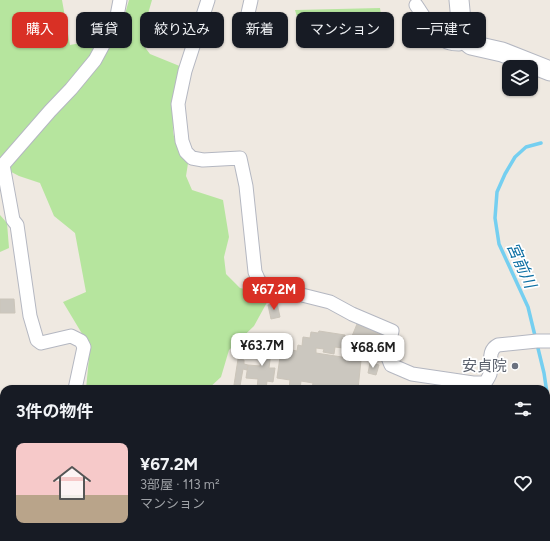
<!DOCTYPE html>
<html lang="ja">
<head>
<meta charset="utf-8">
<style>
	body { margin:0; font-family:Figtree,"Noto Sans JP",sans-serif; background:#242831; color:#f1f3f6; height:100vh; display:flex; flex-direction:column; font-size:15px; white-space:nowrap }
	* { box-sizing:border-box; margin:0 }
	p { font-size:13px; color:#9ea1a6 }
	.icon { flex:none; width:22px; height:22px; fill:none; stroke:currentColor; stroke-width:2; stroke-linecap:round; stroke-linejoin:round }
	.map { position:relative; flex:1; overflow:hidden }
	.panel { position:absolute; left:0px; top:385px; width:550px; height:156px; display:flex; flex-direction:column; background:#171b24; border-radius:12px 12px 0 0; box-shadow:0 1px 3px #0004 }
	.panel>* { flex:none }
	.hud { position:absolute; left:12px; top:12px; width:526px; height:36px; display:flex; gap:8px }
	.tools { position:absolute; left:502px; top:60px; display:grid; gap:8px }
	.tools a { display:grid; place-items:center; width:36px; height:36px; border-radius:8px; background:#171b24; box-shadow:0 1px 3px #0004; font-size:20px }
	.price { position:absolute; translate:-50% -34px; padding:0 9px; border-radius:8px; background:#fff; color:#222; font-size:13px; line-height:26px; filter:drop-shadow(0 1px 2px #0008) }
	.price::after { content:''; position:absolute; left:50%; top:24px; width:12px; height:9px; margin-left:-6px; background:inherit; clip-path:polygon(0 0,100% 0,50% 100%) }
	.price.on { background:#d93025; color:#fff }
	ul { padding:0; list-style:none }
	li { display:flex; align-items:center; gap:12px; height:100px; padding:0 16px }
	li+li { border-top:1px solid #363941 }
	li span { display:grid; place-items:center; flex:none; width:112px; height:80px; border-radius:8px; color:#555 }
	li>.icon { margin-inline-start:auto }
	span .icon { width:48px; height:48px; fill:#fffc; stroke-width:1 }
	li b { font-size:17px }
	h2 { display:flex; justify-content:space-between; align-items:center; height:48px; padding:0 16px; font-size:17px }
	.chip { padding:0 14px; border-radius:8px; background:#171b24; box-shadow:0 1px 3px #0004; font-size:14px; line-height:36px }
	.chip.on { background:#d93025; color:#fff }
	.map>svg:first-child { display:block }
</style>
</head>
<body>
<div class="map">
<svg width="550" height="541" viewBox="0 0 550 541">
	<rect width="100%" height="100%" fill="#efe9e1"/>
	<path fill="#b6e59e" d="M0,0h62l8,45 46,-9 7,-15 6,-21h23l-12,41 10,13 32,13 -9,56c-1,18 5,22 16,34l-3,19 6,14 31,10 6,37 -5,20 2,17 14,14 31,7 -17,31 -25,24 -8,27 -13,12h-122l4,-42 -27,-45 23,-10 -11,-59 -21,-17 -14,-33 -21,-7 -19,-10z
		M380,8l5,33 -80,3 -10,-34z
		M0,215l7,8 2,25 -9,4z
		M0,431l4,2v16l-4,21z
		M0,480h4v57h338v4h-342z
		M371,537h55l2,4h-45z"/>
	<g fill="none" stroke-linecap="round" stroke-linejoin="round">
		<path stroke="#75cff0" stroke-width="3.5" d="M541,143l-15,4 -11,10 -10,17 -8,18 -2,26 4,26 29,63 16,66 3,20 -1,22
			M546,499l4,11
			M546,541l4,-21"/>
	</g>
	<path fill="#cbc7bf" stroke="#cbc5ba" d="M0,299h14l1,14h-15z
		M277,303l3,14 -9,2 -3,-14z
		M357,324l26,11 -5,11 -8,-4 -1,4 -9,-3 -1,2 -9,-4z
		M319,331l26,4 -2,13 -8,-1 -1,7 -11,-2 1,-3 -8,-1v5l45,7 -3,29 -16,-2v2h-22l-8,-1 1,-5 -12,-2 -1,8h-11l1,-9 -13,-2 3,-21 -7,-1 3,-20 12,1 -1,12 10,2 1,-6 4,1 1,-9 7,1 1,-6 7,1z
		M263,343l9,1 -3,24h6l-2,14 -6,-1 -1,8 -9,-1 1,-9 -12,-1 2,-13 12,1 1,-8 -6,-1 2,-11 6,1z
		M238,359l6,1v4l4,1 -1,5 -4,-1 -3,17 -6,-1z
		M370,363l9,2 -3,10 -8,-2z
		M234,385l27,4h-28z"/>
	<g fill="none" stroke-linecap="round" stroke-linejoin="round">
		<g stroke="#b4b7c1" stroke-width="15">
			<path id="minor" d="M208,0l-23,71 -7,33 4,37 4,11 6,6 11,2 37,-2 6,28 9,86 4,9 7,5 64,16 22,12 40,17 -5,24 4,10 21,9 61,9h12c2,-3 4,-6 5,-9 3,-10 -4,-23 8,-29l39,-4h13
				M416,5c7,10 21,35 34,38 3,1 6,1 9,1l6,-4
				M244,31l7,-31
				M75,389l9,-42 -3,-6 -10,-5 -30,7 -4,-3 -7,-24 -13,-91 -4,-5 -10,-55 47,-54 21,-22 24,-29 21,-39 4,-21
				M546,456l2,-3h2
				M111,537l11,4
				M269,537l13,4
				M430,537l2,4
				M502,537l1,4
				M7,541l26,-3 34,3
				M215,541l15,-4
				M299,541l62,-1 5,1"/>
		</g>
		<g stroke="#b4b7c1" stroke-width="21">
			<path id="secondary" d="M459,0l3,31 3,9 6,5 31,7 48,19"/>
		</g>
		<use href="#minor" stroke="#fff" stroke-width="13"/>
		<use href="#secondary" stroke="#fff" stroke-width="19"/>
	</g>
	<circle fill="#6b7280" stroke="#fff" stroke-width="1.5" cx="515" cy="366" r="4"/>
	<g text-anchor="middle" stroke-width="3.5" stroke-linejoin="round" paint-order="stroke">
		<g font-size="15" fill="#5b616d" stroke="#fff" text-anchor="end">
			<text x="507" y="371">安貞院</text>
		</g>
		<g font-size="16" font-style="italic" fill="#0d6fa3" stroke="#fff">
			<text transform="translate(522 265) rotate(66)" y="6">宮前川</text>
		</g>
	</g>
</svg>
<div class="tools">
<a><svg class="icon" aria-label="layers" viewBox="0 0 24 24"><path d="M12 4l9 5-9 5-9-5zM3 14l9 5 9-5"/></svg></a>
</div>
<b class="price on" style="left:274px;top:311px">¥67.2M</b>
<b class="price" style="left:262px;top:367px">¥63.7M</b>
<b class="price" style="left:373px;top:369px">¥68.6M</b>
<div class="hud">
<a class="chip on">購入</a>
<a class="chip">賃貸</a>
<a class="chip">絞り込み</a>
<a class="chip">新着</a>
<a class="chip">マンション</a>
<a class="chip">一戸建て</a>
</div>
<section class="panel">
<h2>3件の物件<svg class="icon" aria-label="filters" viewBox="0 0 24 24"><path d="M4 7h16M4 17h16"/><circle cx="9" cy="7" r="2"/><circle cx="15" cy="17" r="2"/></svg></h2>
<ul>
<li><span style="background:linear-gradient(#f6c9c9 65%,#b9a48a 0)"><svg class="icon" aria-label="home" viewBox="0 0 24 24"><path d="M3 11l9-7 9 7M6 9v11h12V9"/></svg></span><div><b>¥67.2M</b><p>3部屋 · 113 m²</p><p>マンション</p></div><svg class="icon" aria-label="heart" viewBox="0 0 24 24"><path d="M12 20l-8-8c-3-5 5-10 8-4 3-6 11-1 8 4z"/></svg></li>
</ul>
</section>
</div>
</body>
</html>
